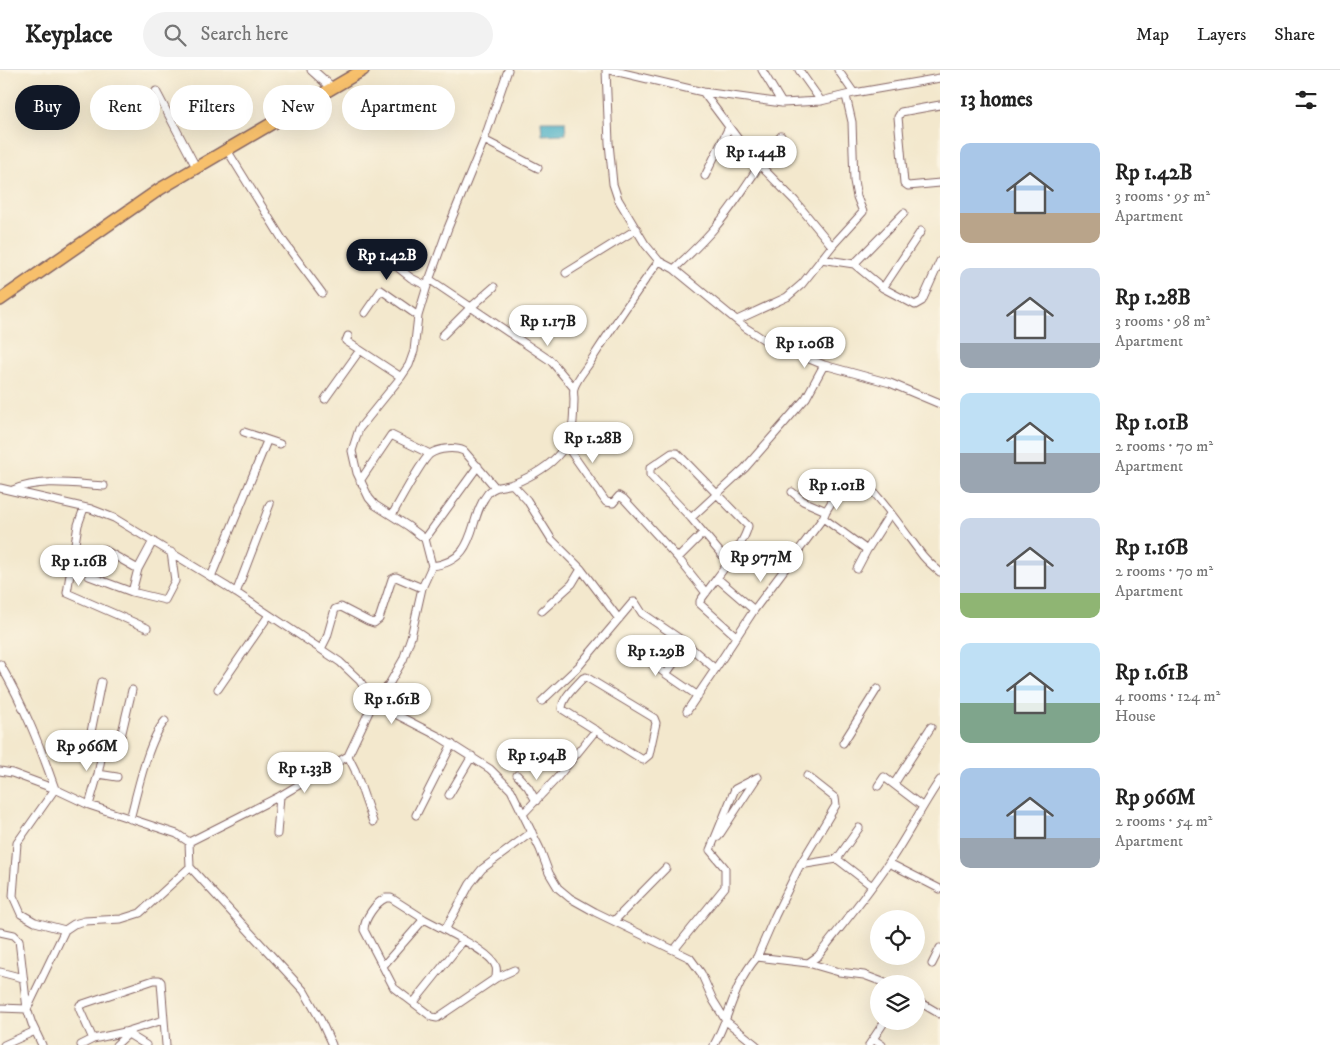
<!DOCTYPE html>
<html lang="en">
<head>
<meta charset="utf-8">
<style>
	body { margin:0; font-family:"IM FELL DW Pica",serif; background:#f2f2f2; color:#222; height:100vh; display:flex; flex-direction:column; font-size:19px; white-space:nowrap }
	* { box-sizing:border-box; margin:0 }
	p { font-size:16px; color:#767676 }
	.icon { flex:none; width:28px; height:28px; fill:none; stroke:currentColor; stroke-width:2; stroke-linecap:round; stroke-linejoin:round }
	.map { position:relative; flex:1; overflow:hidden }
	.details { display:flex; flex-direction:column; background:#fff; width:400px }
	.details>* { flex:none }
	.banner { position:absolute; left:15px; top:15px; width:475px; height:45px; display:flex; gap:10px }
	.controls { position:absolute; left:870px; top:840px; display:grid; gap:10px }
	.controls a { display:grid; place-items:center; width:55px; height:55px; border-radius:50%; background:#fff; box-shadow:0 5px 20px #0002; font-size:25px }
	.price { position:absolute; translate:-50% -42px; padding:0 11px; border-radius:18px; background:#fff; color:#222; font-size:16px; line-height:32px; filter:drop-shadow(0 1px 2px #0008) }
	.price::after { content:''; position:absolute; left:50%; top:30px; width:15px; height:11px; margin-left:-8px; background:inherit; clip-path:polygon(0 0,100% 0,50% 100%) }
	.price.on { background:#111827; color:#fff }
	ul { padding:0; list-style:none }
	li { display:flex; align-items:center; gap:15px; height:125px; padding:0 20px }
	li span { display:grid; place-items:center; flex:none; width:140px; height:100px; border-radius:10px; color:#555 }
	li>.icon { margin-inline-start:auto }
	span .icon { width:60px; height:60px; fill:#fffc; stroke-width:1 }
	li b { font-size:21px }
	h2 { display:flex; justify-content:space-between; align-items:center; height:60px; padding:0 20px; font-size:21px }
	.tag { padding:0 18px; border-radius:22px; background:#fff; box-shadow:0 5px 20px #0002; font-size:18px; line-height:45px }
	.tag.on { background:#111827; color:#fff }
	header { display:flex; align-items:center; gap:30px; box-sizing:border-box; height:70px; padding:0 25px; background:#fff; border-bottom:1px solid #e0e0e0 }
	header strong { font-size:24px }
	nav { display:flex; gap:28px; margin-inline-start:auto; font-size:18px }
	.search { width:350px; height:45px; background:#f2f2f2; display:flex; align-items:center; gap:12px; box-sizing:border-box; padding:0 18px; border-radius:28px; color:#767676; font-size:19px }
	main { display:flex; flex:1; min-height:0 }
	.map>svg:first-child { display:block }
</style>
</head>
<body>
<header>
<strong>Keyplace</strong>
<div class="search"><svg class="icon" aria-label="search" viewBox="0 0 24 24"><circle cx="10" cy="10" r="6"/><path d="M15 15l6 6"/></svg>Search here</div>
<nav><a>Map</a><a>Layers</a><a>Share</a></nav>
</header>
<main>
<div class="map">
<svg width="940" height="975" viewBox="0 0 940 975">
	<rect width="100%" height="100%" fill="#fcf5e5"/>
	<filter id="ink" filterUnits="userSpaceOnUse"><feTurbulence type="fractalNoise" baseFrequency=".02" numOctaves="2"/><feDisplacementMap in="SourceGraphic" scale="10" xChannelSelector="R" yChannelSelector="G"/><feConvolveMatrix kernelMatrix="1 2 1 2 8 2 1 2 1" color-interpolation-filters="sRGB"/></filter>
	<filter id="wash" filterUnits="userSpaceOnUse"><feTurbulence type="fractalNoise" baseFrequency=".0096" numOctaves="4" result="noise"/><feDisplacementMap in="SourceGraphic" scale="20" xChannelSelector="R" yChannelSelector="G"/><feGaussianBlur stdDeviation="1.12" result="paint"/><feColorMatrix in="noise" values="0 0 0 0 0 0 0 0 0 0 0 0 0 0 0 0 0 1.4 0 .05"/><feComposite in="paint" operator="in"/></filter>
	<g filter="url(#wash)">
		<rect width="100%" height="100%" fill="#f3e8cd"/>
		<path fill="#46aec5" stroke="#486678" d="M541,51h24l1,13 -24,1z"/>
	</g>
	<g filter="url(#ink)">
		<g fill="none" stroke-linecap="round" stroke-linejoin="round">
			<g stroke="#856564" stroke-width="9">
				<path id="minor" d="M508,0l-24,70 -36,88 -21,58 -9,30 -4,35 -5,14 -8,12 -42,52 -7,22 5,22 12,25 6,7 33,21 17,13 7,27c47,-6 35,-47 56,-73 7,-8 16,-6 25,-9 17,-7 35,-16 47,-31 15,-18 13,-32 14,-53 0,-4 -1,-9 0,-12 3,-10 13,-20 18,-29 22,-34 43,-66 67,-98
					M606,0l3,73 4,41 5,15 27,45 14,17 15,8 72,59 20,13 58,24 66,18 50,21
					M610,0l93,22 79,11 39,-2 33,-8 86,-15
					M762,0l20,33
					M799,0l22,31
					M838,0l16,23
					M156,21l40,76
					M703,22l47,63 45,46 37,45 -30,38 -15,13 -50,23
					M940,35l-39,7 -3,5 6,66 4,3 32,-3
					M484,70l54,28
					M227,80l57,92 38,51
					M705,106l24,-49
					M832,176l31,-34 -6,-15 -3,-16 -2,-59 -6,-26
					M376,180l35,28 16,8
					M821,189l33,5 50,-51
					M854,194l29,24 32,17 7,-4 18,-40
					M674,199c15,-14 30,-28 43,-44 24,-28 41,-61 64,-89
					M566,203l71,-44
					M429,209l122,82 23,27
					M883,218l38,-57
					M365,243l16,-23 37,26
					M348,266l-2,5 14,9
					M442,266l28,-28 24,-21
					M325,329l35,-49 41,27
					M244,362l36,12
					M566,375l40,57 7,1 6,-7 5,3 54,59 25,-25
					M360,411l31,-46 39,19
					M512,414l15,16 25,40 29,29 38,50
					M0,418l91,21 23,9 112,68 114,76 20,19 9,14 30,21 39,20 52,33 21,21 29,59 9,24 9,15 12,10 25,14 95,46 11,15 12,27 13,21 30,24
					M13,420c28,-12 61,-6 91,-4
					M792,422l11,9 23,10 -3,7 44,32
					M84,438l-6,17 -11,68 80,35
					M826,441c5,-8 20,-34 30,-34 11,0 57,67 67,79 5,6 11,11 17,16
					M392,445c7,-12 29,-54 38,-61 9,-6 25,-7 34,-3l31,36
					M691,448l54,-50 28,-32 33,-38 18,-33
					M425,469l53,-73
					M103,479l35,20
					M678,488l28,35
					M728,492l-37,-44 -41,-43v-7l22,-15h5l71,73c-3,18 -36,58 -48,75v3l37,33
					M857,499l10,-19 23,-36
					M89,506l43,16 33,8 10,-19 -4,-29
					M211,507l56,-136
					M717,508l37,32
					M132,522l6,-23 15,-28
					M236,523l34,-89
					M542,541l30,-27 9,-15
					M687,575l-21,29 32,22
					M321,579l6,-12 8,-28 6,-2 27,14 6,2 5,-4 13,-40 4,-2 26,11
					M639,584l27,20
					M0,594c24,42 39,79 55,125
					M586,607l68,41 2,5 -7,32 -6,5 -81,-51c0,-11 13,-22 21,-31z
					M101,612l-11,55 3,5 22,4 4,-1 13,-55
					M218,619l51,-74
					M542,631l37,-35 54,-64h2l7,11 41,28 30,26 3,1 38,-58 69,-92
					M687,641l29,-43
					M843,673l34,-54
					M348,686l7,14 18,52
					M0,701l12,2 43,16 34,16 88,29 12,8 1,25 114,124 16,28 12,26
					M98,704l19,3
					M517,705l11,12 8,14
					M894,714l37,-57
					M878,716l6,-9 38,29
					M55,719l-38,54 -4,53 8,18 14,8 30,8
					M449,725l23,-39
					M89,735l9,-31 6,-30
					M523,744l34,-36 39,-48
					M416,745l36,-71
					M130,749c7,-26 18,-79 35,-98
					M277,764l3,-38
					M718,767l38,-58
					M189,772l91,-46 68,-40 27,-57 13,-13 15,-26 8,-23 11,-49 10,-22
					M710,780l25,-61 23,-12
					M837,789l22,-31
					M889,793l51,26
					M800,795l37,-6 35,27
					M614,851l52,-53
					M445,860c12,7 47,23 51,37 1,3 0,8 0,11
					M0,862l14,3 5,5 8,69 5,15 10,21
					M674,880l51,-63v-19l-15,-18
					M757,887l18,-41 25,-51 36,-60 -1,-7 -28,-22
					M808,893l31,9 25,3 24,9
					M932,894l8,-16
					M383,896l41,-47
					M514,900l-18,8 -59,40 -5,-1 -38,-29 -30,-58c0,-11 12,-28 22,-32h5l33,21 21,11 25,-46 12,-15 50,-37
					M0,902l23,6
					M916,930l24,14
					M414,932l49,-61
					M0,938l27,1
					M27,939l38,-79 9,-6 11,-3 36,-2 19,-6 50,-46
					M125,962l21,13
					M93,969l-14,-31 1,-3 74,-25h5l2,2 5,63
					M873,969l9,6
					M4,975l31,-14
					M81,975l12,-6 32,-7 38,-12
					M116,975l12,-11
					M714,975c17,-31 19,-60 43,-88l51,6 10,-7c24,-31 50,-62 72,-95 18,-26 32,-55 50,-81
					M869,975l16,-24"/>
			</g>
			<g stroke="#856564" stroke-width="11">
				<path id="tertiary" d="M312,0l19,17"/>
			</g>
			<g stroke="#856564" stroke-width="14">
				<path id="trunk" d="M0,230l160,-111 203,-119"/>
			</g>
			<use href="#minor" stroke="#fff" stroke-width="7"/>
			<use href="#tertiary" stroke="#fff" stroke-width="9"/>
			<use href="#trunk" stroke="#f7c06c" stroke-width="11"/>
		</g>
	</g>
</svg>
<div class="controls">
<a><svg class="icon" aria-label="locate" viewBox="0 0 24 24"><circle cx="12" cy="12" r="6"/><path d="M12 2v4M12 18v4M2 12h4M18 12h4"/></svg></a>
<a><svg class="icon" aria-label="layers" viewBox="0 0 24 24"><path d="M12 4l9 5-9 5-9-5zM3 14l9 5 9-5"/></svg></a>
</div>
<b class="price" style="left:756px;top:108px">Rp 1.44B</b>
<b class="price on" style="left:387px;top:211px">Rp 1.42B</b>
<b class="price" style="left:548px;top:277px">Rp 1.17B</b>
<b class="price" style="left:805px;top:299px">Rp 1.06B</b>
<b class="price" style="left:593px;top:394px">Rp 1.28B</b>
<b class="price" style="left:837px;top:441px">Rp 1.01B</b>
<b class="price" style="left:761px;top:513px">Rp 977M</b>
<b class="price" style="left:79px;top:517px">Rp 1.16B</b>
<b class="price" style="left:656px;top:607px">Rp 1.29B</b>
<b class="price" style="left:392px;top:655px">Rp 1.61B</b>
<b class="price" style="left:87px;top:702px">Rp 966M</b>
<b class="price" style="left:537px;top:711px">Rp 1.94B</b>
<b class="price" style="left:305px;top:724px">Rp 1.33B</b>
<div class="banner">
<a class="tag on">Buy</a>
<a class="tag">Rent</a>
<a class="tag">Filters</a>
<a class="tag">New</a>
<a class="tag">Apartment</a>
</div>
</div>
<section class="details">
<h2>13 homes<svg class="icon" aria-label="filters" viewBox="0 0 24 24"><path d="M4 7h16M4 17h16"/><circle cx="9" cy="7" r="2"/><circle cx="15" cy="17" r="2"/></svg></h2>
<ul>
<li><span style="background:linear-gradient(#a9c7e8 70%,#b9a48a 0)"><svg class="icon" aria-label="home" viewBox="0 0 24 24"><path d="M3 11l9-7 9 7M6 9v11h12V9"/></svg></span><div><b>Rp 1.42B</b><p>3 rooms · 95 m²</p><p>Apartment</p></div></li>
<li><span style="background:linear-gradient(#c9d6e8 75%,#9aa5b1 0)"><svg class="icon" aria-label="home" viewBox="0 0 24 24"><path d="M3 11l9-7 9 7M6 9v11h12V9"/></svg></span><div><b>Rp 1.28B</b><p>3 rooms · 98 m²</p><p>Apartment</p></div></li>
<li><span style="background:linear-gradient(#bfe0f5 60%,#9aa5b1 0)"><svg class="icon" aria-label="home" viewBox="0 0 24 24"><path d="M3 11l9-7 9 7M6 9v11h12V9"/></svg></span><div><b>Rp 1.01B</b><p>2 rooms · 70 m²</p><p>Apartment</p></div></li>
<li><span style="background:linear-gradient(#c9d6e8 75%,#8fb573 0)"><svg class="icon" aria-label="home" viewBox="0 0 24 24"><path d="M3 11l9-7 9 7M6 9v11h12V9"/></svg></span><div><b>Rp 1.16B</b><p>2 rooms · 70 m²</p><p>Apartment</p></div></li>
<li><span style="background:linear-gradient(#bfe0f5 60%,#7fa58c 0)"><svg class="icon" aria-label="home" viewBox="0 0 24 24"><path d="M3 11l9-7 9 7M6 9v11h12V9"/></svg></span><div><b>Rp 1.61B</b><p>4 rooms · 124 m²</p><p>House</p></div></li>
<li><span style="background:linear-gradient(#a9c7e8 70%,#9aa5b1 0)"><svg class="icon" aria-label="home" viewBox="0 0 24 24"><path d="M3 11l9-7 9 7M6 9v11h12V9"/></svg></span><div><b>Rp 966M</b><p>2 rooms · 54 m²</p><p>Apartment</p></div></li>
</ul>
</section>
</main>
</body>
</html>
